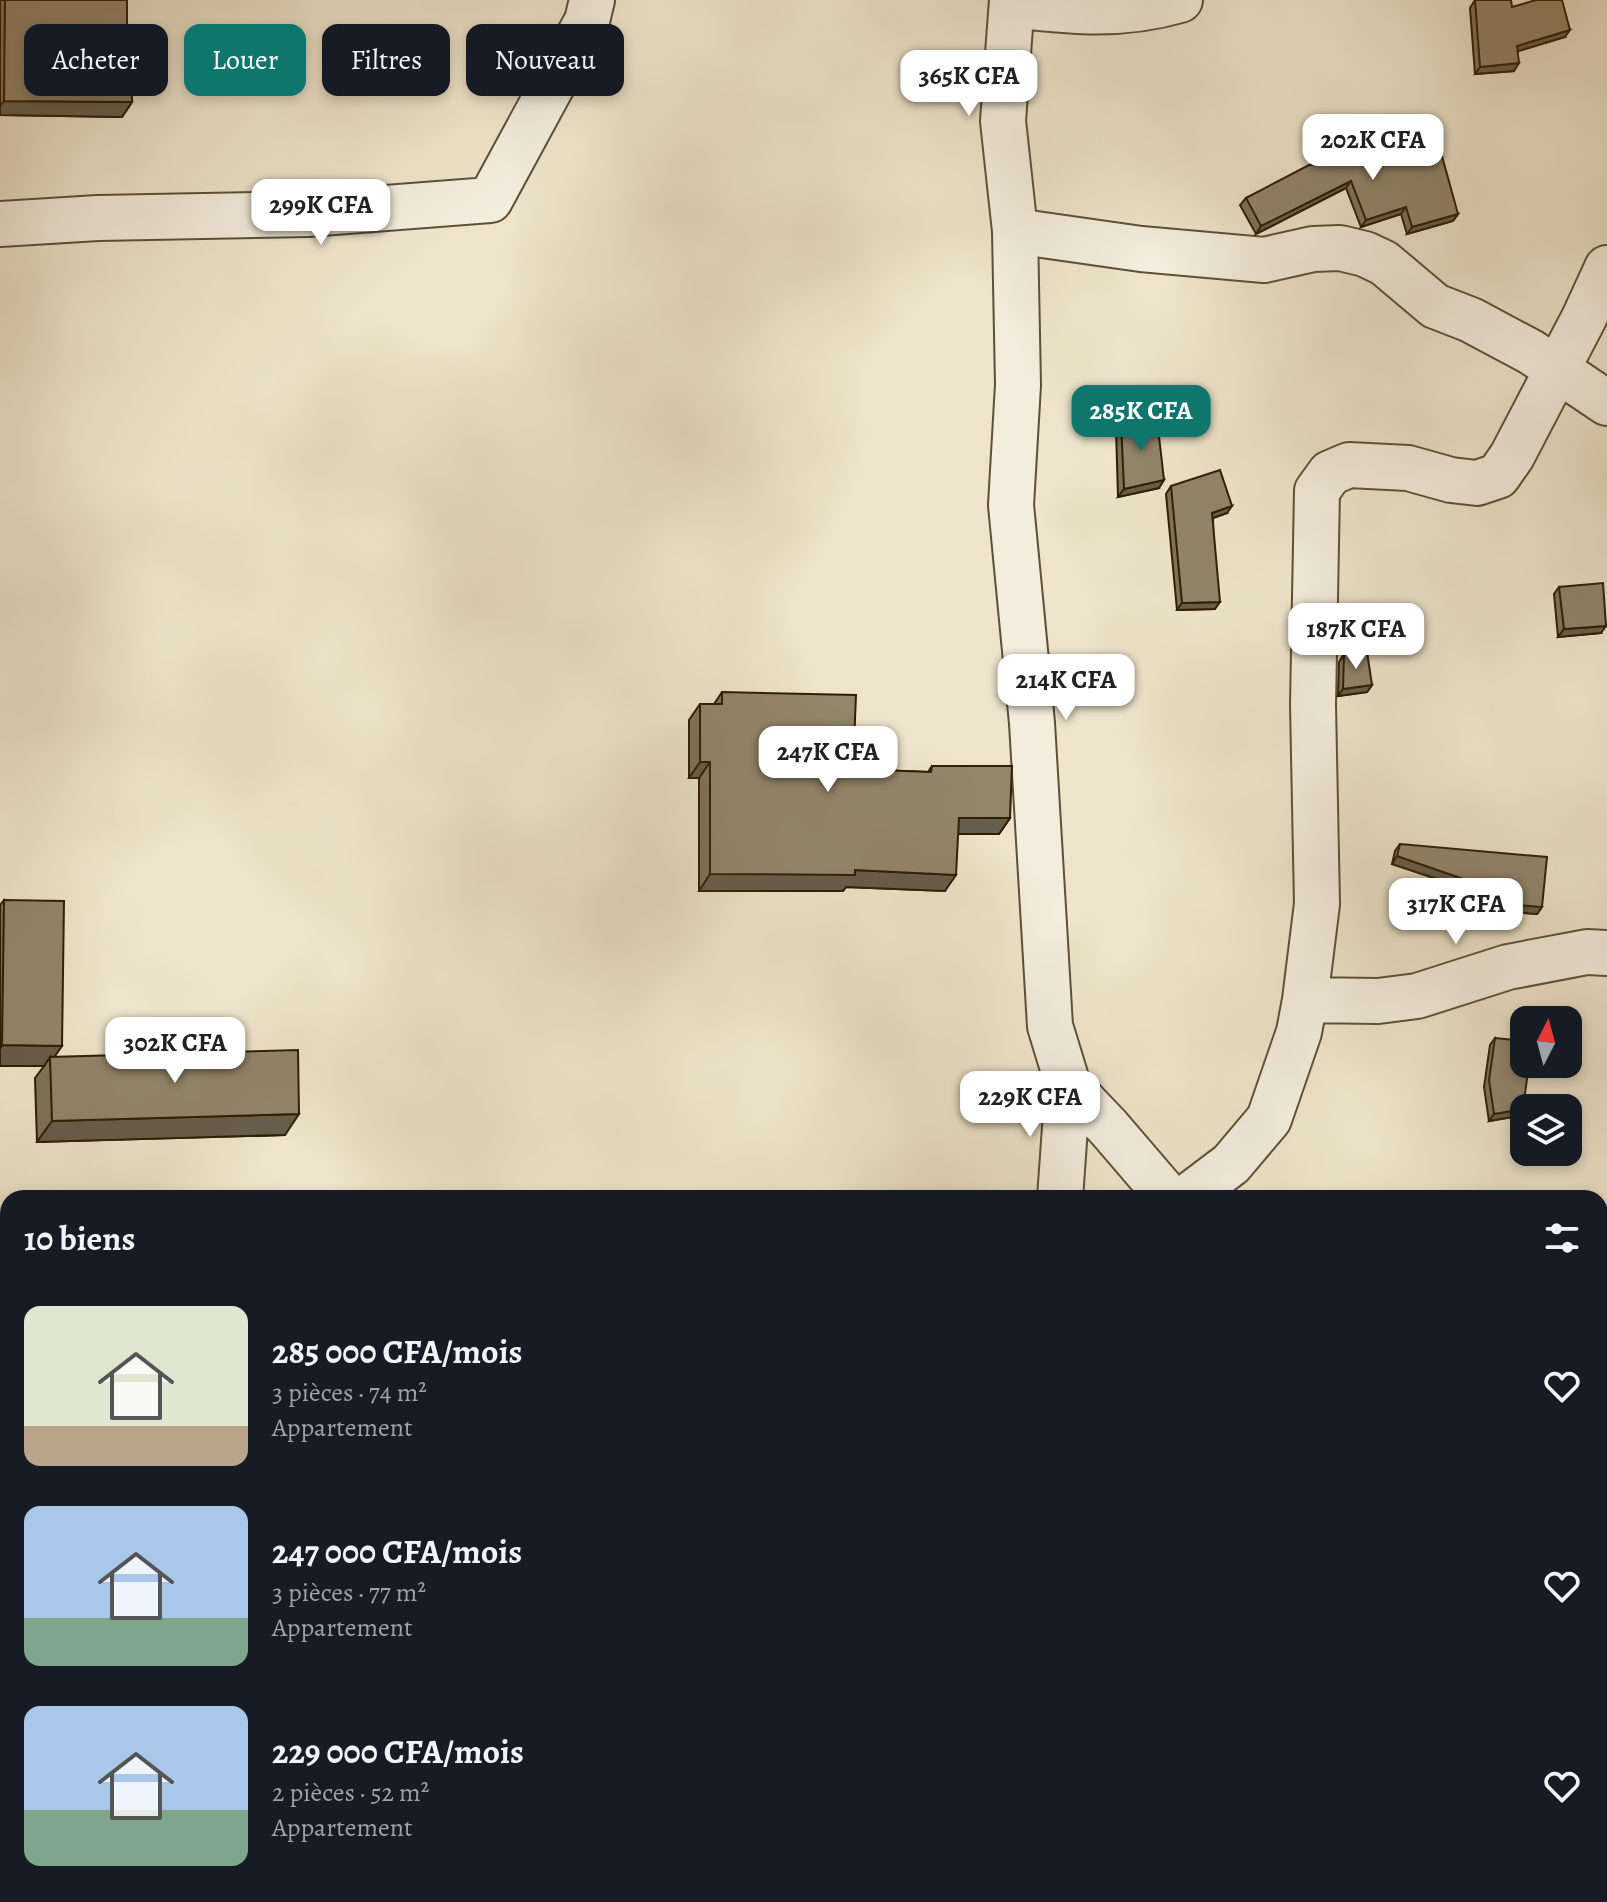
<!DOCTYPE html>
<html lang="fr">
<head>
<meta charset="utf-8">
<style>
	body { margin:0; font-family:Alegreya,serif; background:#242831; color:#f1f3f6; height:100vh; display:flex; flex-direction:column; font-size:30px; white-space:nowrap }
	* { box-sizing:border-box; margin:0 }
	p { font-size:26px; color:#9ea1a6 }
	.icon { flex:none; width:44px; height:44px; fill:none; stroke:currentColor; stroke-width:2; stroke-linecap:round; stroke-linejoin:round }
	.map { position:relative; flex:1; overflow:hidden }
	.panel { position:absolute; left:0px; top:1190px; width:1608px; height:712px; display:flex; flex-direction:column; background:#171b24; border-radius:24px 24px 0 0; box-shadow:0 4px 12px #0003 }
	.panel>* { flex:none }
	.guide { position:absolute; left:24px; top:24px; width:800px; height:72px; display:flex; gap:16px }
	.needle { width:52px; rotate:6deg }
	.tools { position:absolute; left:1510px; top:1006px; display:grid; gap:16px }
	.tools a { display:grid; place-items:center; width:72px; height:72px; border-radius:16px; background:#171b24; box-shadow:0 4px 12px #0003; font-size:40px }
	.price { position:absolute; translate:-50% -68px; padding:0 18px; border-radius:16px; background:#fff; color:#222; font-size:26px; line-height:52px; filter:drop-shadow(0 2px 4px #0008) }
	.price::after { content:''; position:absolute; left:50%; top:48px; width:24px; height:18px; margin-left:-12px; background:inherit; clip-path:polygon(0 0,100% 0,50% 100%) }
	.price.current { background:#0f766e; color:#fff }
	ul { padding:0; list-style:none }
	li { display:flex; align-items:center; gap:24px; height:200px; padding:0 24px }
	li span { display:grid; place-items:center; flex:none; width:224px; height:160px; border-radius:16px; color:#555 }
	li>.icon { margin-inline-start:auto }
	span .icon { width:96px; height:96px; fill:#fffc; stroke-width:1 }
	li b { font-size:34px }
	h2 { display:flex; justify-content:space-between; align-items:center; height:96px; padding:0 24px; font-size:34px }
	.tag { padding:0 28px; border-radius:16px; background:#171b24; box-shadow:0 4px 12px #0003; font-size:28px; line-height:72px }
	.tag.current { background:#0f766e; color:#fff }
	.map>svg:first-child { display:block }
</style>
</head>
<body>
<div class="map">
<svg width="1607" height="1902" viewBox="0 0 1607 1902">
	<rect width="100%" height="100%" fill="#ede4cb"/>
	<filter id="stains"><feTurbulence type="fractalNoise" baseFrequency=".0025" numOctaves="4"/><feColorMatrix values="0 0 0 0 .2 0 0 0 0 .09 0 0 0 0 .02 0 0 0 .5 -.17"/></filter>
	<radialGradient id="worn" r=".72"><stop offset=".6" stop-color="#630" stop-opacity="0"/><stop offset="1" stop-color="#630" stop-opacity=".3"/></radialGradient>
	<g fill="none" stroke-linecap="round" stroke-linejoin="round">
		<g stroke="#5e5036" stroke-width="48">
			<path id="minor" d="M1012,0l-9,121 12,110 3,154 -7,120 21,218 18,303 18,59 41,43 60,70
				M1013,5c60,7 108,12 167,-5
				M0,224l98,-6 210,-4 182,-14 97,-179 5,-21
				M1015,231l126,18 123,11 49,-11 27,-1 25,6 19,9 51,43 36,14 60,32 76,51
				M1305,1000l73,1 39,-5 91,-29 79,-15 20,1
				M1060,1198l8,-113
				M1186,1198l45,-34 38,-45 30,-87 6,-32 12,-96 -4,-199 4,-214 13,-18 19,-8 59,3 43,12 26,3 21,-7 14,-20 72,-138 23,-50
				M1600,1510l7,1
				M0,1590h8
				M1600,1782l7,-8
				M1055,1902v-8
				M1534,1902l1,-8"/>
		</g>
		<use href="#minor" stroke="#f3eddd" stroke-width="44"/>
	</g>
	<path fill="#7e725c" stroke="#2f1e04" stroke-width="2" d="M0,0h127v55l5,47 -10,15 -122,-2z
		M1475,0l37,7 53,30 -47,14 -4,20 -39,3 -5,-66z
		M1386,139l72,75 -5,7 -46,13 -6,-20 -40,13 -15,-39 -90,46 -16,-29 6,-7 140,-40 -5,-12z
		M1121,422l38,66 -41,9 -2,-68z
		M1171,486l56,27 -14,5 2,91 -38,1 -11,-116z
		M1559,587l42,46 -43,4 -4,-43z
		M1344,654l28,31 -5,7 -29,4 1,-34z
		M722,692l131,77 75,3 4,-6 78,52 -11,16h-41l-13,57 -99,-4 -3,4h-144v-113h-10v-58l11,-16h14z
		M1400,844l142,63 -5,7 -71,-6 1,-19 -75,-25 3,-13z
		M4,900l50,157 231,78 -248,7 -2,-64 9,-12h-44v-161z
		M1495,1038l28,71 -5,7 -29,5 -5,-34 6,-42z
		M1286,1894h170l3,8h-172z"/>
	<path fill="#665d4b" stroke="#2f1e04" stroke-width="2" d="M1570,30l-5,7 -53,16 5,-7z
		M1519,63l-5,8 -39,3 5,-7z
		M4,101l128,1 -10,15 -122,-2v-9z
		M1351,181l-5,7 -90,46 5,-8z
		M1406,207l-5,7 -40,13 5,-7z
		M1458,214l-5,7 -46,13 5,-7z
		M1164,480l-5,8 -41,9 6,-8z
		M1232,506l-5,7 -20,7 5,-7z
		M1220,602l-5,7 -38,1 5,-7z
		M1606,626l-5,7 -43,4 6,-8z
		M1372,685l-5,7 -29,4 5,-7z
		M700,762h10l-11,16h-10z
		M959,818h51l-11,16h-51z
		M1397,856l75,26 -5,7 -75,-25z
		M855,870l101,5 -11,16 -99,-4 -3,4h-144l11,-17z
		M1471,901l71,6 -5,7 -71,-6z
		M2,1045l60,1 -12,17v-6l-6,9h-44v-17z
		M1523,1109l-5,7 -29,5 5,-7z
		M299,1114l-14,21 -248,7 15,-21z"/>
	<path fill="#92856b" stroke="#2f1e04" stroke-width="2" d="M5,0h122v55h4l1,47 -128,-1z
		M1475,0h36l1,7 24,-7h26l8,30 -53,16 2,17 -39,4z
		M1432,120l26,94 -46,13 -6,-20 -40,13 -15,-39 -90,45 -15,-28 63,-33 85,-8 -8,-18z
		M1157,419l7,61 -40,9 -3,-67z
		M1220,470l12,36 -20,7 8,89 -38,1 -11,-117z
		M1603,583l3,43 -42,3 -5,-42z
		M1367,652l5,33 -29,4 1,-35z
		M722,692l134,3 -3,74 78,3 1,-6h80l-2,52h-51l-3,57 -101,-5v5l-145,-1v-112h-10v-58h22z
		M1400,844l147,13 -5,50 -71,-6 1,-19 -75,-26z
		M4,900l60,1 -2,145 -60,-1z
		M1495,1038l29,3v23h5l-6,45 -29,5 -5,-34z
		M298,1050l1,64 -247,7 -2,-64z
		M1295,1894h161l3,8h-163z"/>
	<rect width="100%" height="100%" filter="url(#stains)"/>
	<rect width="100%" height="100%" fill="url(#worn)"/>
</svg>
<div class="tools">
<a><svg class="needle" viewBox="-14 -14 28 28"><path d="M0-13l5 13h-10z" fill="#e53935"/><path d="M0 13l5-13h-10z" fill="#9ea1a6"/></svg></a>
<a><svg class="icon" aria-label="layers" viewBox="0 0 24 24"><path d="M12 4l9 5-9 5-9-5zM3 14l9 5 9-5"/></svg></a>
</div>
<b class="price" style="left:969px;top:118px">365K CFA</b>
<b class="price" style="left:1373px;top:182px">202K CFA</b>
<b class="price" style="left:321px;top:247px">299K CFA</b>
<b class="price current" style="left:1141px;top:453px">285K CFA</b>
<b class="price" style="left:1356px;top:671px">187K CFA</b>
<b class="price" style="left:1066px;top:722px">214K CFA</b>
<b class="price" style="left:828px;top:794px">247K CFA</b>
<b class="price" style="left:1456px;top:946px">317K CFA</b>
<b class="price" style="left:175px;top:1085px">302K CFA</b>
<b class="price" style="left:1030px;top:1139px">229K CFA</b>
<div class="guide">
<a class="tag">Acheter</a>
<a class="tag current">Louer</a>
<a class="tag">Filtres</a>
<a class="tag">Nouveau</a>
</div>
<section class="panel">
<h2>10 biens<svg class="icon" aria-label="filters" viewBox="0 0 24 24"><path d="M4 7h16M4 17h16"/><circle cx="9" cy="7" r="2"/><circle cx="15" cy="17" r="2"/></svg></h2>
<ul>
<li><span style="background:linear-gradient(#dfe7d0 75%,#b9a48a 0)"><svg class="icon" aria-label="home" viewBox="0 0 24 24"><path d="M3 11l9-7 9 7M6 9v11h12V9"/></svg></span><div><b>285 000 CFA/mois</b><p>3 pièces · 74 m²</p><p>Appartement</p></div><svg class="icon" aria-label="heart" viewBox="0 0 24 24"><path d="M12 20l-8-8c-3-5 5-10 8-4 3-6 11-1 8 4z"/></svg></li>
<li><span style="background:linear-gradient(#a9c7e8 70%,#7fa58c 0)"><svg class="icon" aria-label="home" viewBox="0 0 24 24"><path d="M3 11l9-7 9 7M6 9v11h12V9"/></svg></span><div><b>247 000 CFA/mois</b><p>3 pièces · 77 m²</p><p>Appartement</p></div><svg class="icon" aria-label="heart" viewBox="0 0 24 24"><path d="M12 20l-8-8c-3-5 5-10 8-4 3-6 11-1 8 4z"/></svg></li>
<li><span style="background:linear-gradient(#a9c7e8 65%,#7fa58c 0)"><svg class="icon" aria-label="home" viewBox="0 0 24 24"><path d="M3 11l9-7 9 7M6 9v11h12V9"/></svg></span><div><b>229 000 CFA/mois</b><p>2 pièces · 52 m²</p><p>Appartement</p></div><svg class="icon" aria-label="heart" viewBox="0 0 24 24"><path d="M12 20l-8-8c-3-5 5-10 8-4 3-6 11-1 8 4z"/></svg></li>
</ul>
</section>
</div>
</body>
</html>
